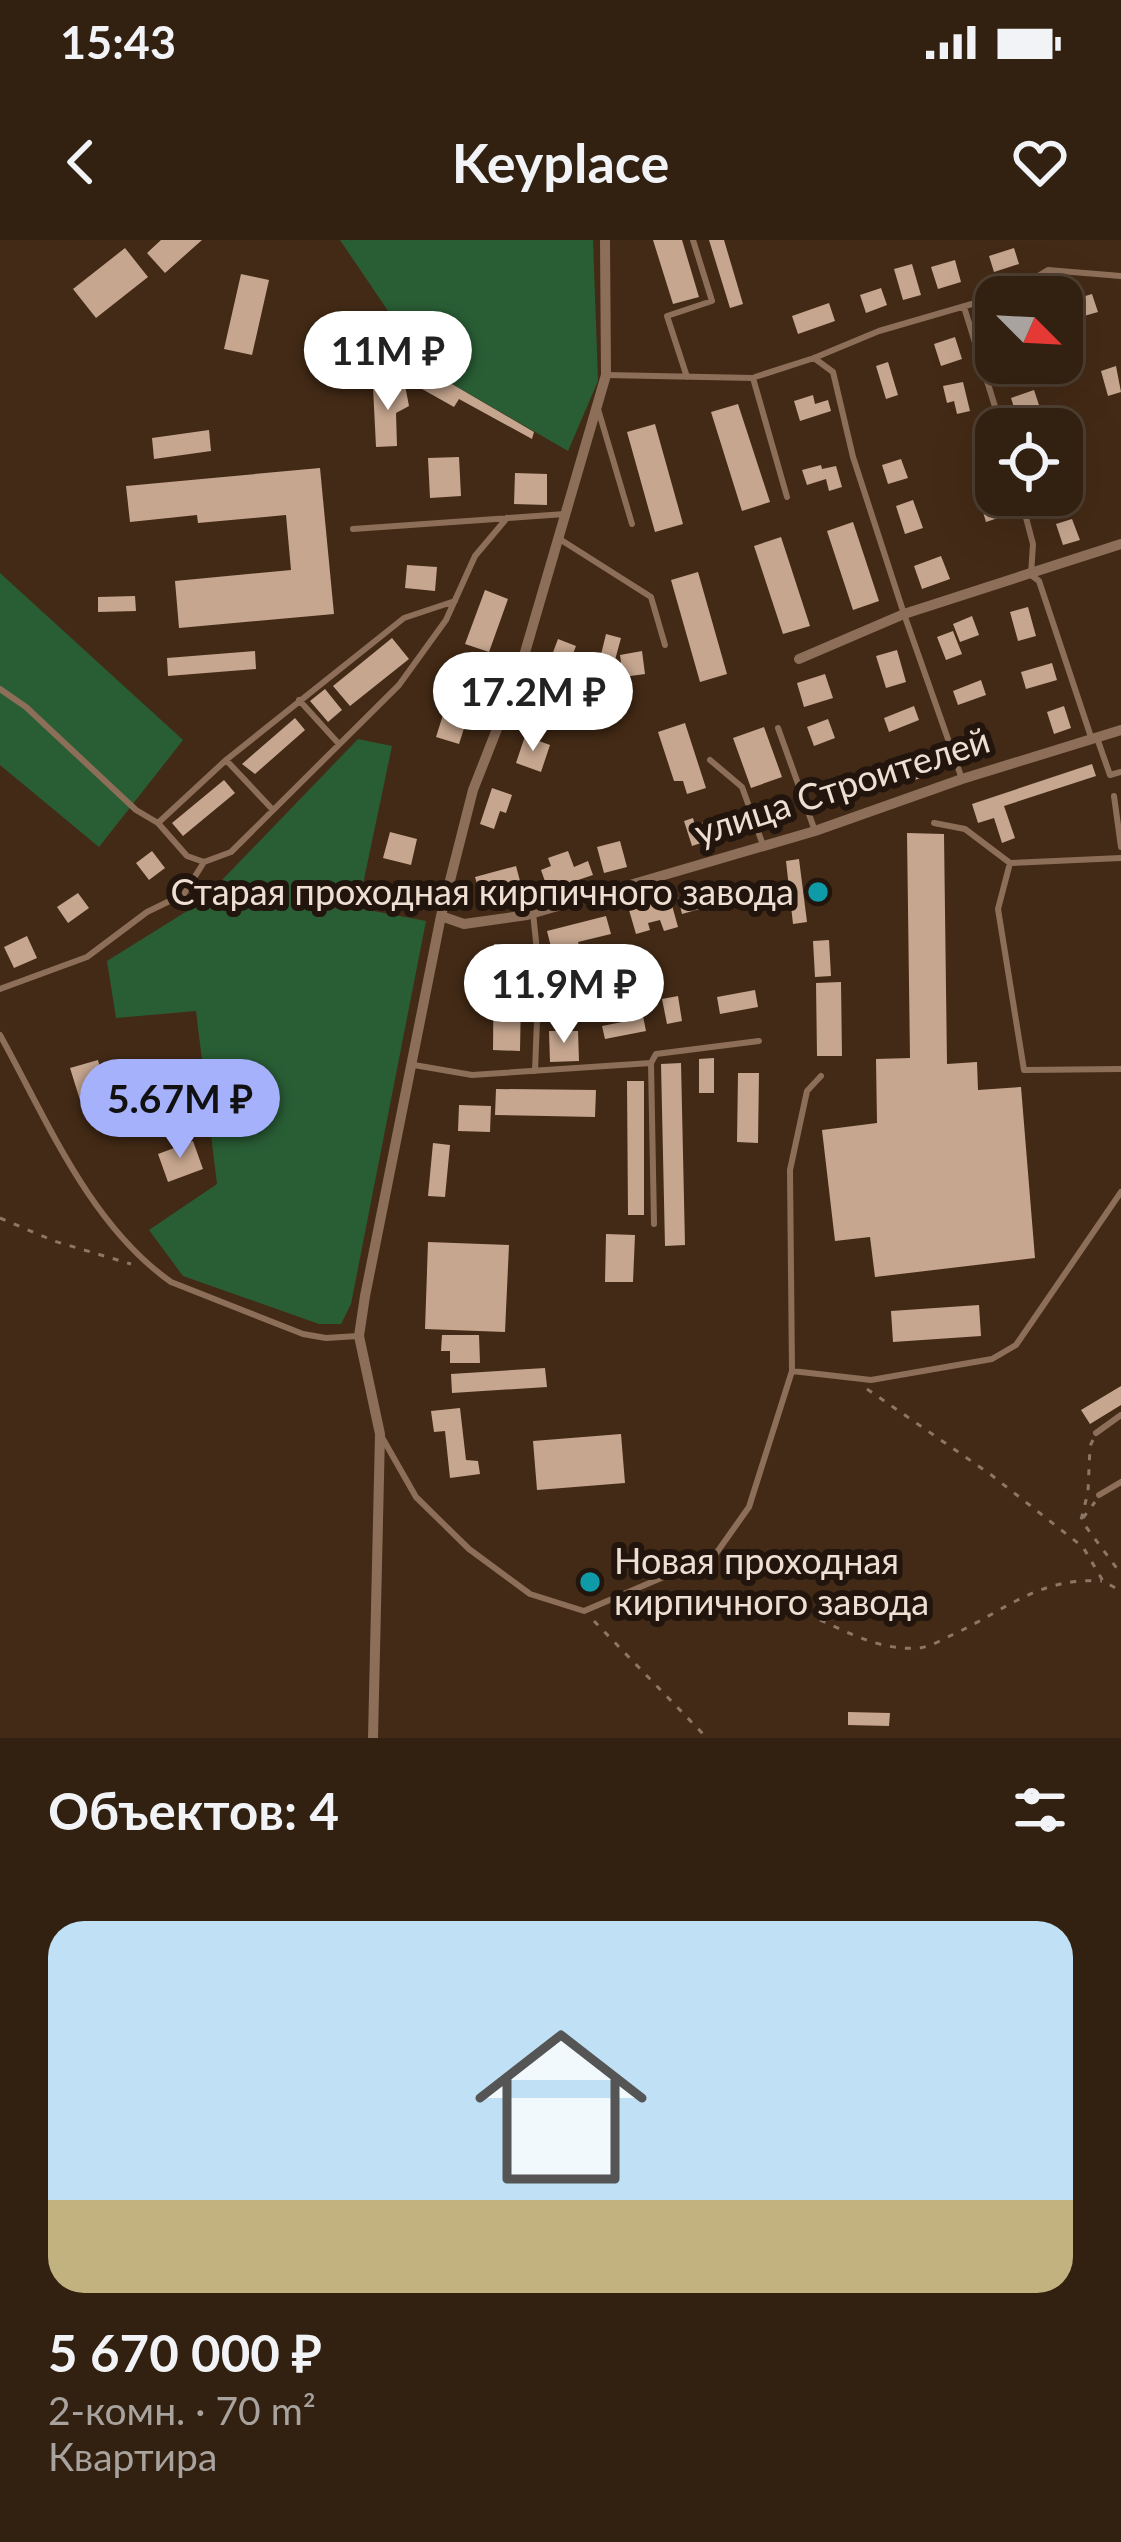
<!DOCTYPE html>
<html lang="ru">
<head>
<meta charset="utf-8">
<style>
	body { margin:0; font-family:Lato,sans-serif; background:#3d2d1e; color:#f1f3f6; height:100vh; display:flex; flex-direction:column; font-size:45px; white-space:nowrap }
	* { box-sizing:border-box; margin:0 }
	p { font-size:39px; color:#a8a39f }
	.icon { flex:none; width:66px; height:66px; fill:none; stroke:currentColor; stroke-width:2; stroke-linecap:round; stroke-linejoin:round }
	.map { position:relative; height:1498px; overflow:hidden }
	.drawer { display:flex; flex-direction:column; background:#322010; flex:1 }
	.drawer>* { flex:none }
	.needle { width:78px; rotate:114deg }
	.controls { position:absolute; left:975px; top:36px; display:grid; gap:24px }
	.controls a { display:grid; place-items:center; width:108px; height:108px; border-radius:24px; background:#322010; box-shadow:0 12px 48px #0002,0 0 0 3px #4d3e30; font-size:60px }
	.price { position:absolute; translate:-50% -102px; padding:0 27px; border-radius:42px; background:#fff; color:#222; font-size:39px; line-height:78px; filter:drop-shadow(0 3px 6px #0008) }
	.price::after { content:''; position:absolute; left:50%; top:72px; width:36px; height:27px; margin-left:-18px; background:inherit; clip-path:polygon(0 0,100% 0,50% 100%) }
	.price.current { background:#a6b1fc; color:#111 }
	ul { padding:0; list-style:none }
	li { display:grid; align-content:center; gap:24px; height:636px; padding:0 48px }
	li+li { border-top:3px solid #4d3e30 }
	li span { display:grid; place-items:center; height:372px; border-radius:36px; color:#555 }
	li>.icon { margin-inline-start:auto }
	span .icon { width:216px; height:216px; fill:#fffc; stroke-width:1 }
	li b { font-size:51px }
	h2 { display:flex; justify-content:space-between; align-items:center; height:144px; padding:0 48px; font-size:51px }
	.status { display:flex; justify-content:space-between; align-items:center; height:84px; padding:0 60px; background:#322010; direction:ltr }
	.status svg { height:33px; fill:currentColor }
	header { display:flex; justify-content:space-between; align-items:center; height:156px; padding:0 48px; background:#322010; font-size:54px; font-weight:700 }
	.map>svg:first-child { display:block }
</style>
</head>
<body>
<div class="status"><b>15:43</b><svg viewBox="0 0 49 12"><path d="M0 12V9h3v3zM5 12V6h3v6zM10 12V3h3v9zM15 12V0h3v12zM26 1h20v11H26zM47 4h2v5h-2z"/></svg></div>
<header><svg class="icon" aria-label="back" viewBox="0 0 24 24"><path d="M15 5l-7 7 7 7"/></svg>Keyplace<svg class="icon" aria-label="heart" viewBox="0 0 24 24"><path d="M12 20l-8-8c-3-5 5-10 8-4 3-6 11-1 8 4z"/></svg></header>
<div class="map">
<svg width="1121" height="1498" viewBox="0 0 1121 1498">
	<rect width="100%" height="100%" fill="#432a16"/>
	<path fill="#295e35" d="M340,0h253l5,141 -30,70 -140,-81z
		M0,333l183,167 -84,107 -99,-82z
		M358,499l34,7 -34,162 68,13 -75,383 -10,20h-22l-136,-48 -34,-46 68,-46 -21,-173 -80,7 -9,-57 93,-58z"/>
	<path fill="#c6a68f" d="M161,0h41l-37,33 -18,-20z
		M653,0h29l17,57 -26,7z
		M709,0h15l19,64 -13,4z
		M125,8l23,29 -52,41 -23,-29z
		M1014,8l5,16 -25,8 -5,-16z
		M955,20l6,22 -23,7 -7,-22z
		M912,24l9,31 -18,5 -9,-31z
		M241,34l28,6 -17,75 -28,-6z
		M881,48l6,17 -21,8 -6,-18z
		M1092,54l6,18 -21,6 -5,-18z
		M829,63l6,18 -37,13 -6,-18z
		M955,97l7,22 -21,7 -7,-22z
		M888,122l10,33 -12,4 -10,-33z
		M1116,126l5,26 -13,4 -7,-25z
		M428,130l106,62 -2,7 -73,-40 -5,8 -32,-18z
		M963,142l7,29 -13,3 -3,-13 -7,2 -4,-17z
		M405,145l4,21 -13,7 1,33 -21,1 -3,-60z
		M1034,150l11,33 -24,6 -10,-31z
		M813,155l2,9 13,-4 3,11 -31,10 -6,-20z
		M738,164l32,98 -28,9 -31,-99z
		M655,184l28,100 -28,8 -28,-100z
		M209,190l2,21 -57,8 -2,-21z
		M459,217l2,39 -31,2 -2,-40z
		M901,219l7,19 -20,6 -6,-19z
		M821,225l1,4 14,-3 6,21 -13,4 -3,-12 -19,6 -5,-15z
		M320,228l14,146 -155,14 -4,-47 116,-11 -5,-55 -88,8 -1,-8 -67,7 -4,-36z
		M515,233l32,1v31l-33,-1z
		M996,253l8,23 -18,6 -7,-23z
		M913,260l10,28 -18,6 -9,-28z
		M1072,279l8,21 -17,5 -7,-21z
		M853,282l26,79 -26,9 -26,-79z
		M781,297l29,89 -27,8 -29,-88z
		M941,316l9,23 -28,10 -8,-23z
		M407,325l30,2 -2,24 -30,-3z
		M698,332l29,102 -27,8 -29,-102z
		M485,350l23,9 -19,53 -24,-8z
		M135,356l1,15 -38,1v-15z
		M1028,367l8,29 -18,5 -8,-29z
		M972,376l7,19 -19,7 -7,-18z
		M953,391l9,23 -16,6 -9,-23z
		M606,394l15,4 -9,33 -14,-4z
		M392,398l17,21 -59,47 -17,-20z
		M558,399l18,7 -9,24 -18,-7z
		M897,410l9,32 -20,6 -10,-32z
		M255,411l1,18 -88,7 -1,-18z
		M642,411l3,23 -22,3 -3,-22z
		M1052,423l5,17 -31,9 -5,-17z
		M825,434l8,24 -29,9 -7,-24z
		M454,440l23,8 -18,56 -23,-7z
		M981,440l5,15 -28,10 -5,-14z
		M325,449l17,21 -14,12 -18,-21z
		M914,466l5,14 -30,12 -5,-14z
		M1064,466l7,22 -17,6 -7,-22z
		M295,478l10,12 -50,44 -13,-10z
		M828,479l7,19 -21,8 -7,-19z
		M685,483l21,65 -19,6 -4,-13h-9l-16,-49z
		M764,487l18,50 -31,11 -18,-50z
		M525,496l25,9 -9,27 -25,-9z
		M932,516l6,15 -23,9 -6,-16z
		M1092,524l4,12 -92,30 11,32 -13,5 -8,-25 -16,5 -6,-19z
		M848,533l8,24 -20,7 -8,-25z
		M224,540l11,13 -52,43 -11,-13z
		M492,548l20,7 -6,18 -6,-2 -6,18 -14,-5z
		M693,578l2,7 21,-7 6,18 -30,10 -8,-25z
		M390,592l27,7 -6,26 -28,-7z
		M907,593l37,1 3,230 30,-2 1,28 43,-3 14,171 -160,19 -5,-40 -35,4 -13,-111 55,-7 -1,-64 34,-1z
		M620,601l7,26 -23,6 -7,-26z
		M152,611l13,17 -16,12 -13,-17z
		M568,611l6,16 14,-6 5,14 -45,15 -7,-20 10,-4 -3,-8z
		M799,619l8,63 -14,2 -7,-63z
		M516,626l8,30 -40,11 -9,-30z
		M726,644l5,16 -49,14 -4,-16z
		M78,653l11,15 -21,15 -11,-16z
		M670,658l8,29 -14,4 -4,-11 -12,3 2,7 -14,4 -7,-24z
		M606,676l5,18 -33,8 3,10 -27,7 -7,-28z
		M27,696l10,22 -23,10 -10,-21z
		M829,700l2,36 -16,1 -2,-36z
		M494,704l28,1 -2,106 -27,-1z
		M841,742l1,74h-25l-1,-73z
		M755,750l3,17 -38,7 -3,-17z
		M678,756l4,25 -15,3 -5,-25z
		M640,761l6,30 -41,8 -3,-13 25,-5 -4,-17z
		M549,791h29l1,30 -29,1z
		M714,818v35h-15v-34z
		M98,820l9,32 -27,8 -10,-32z
		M681,823l4,182 -20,1 -4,-182z
		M738,833h21l-1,70 -21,-1z
		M627,841h17v134h-16z
		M496,849l100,1 -1,27 -100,-2z
		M459,865l32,1 -1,26 -32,-1z
		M193,901l10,28 -35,13 -10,-28z
		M433,903l17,2 -5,52 -17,-1z
		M606,994l29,1 -2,47h-28z
		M428,1002l81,3 -4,87 -80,-3z
		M979,1065l2,31 -88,6 -2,-31z
		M442,1095h37l1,28h-30v-12h-9z
		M545,1128l2,19 -95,6 -1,-19z
		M1121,1146v19l-31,19 -9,-14z
		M460,1168l6,52 12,1 2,13 -30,4 -5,-47 -11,1 -3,-21z
		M621,1194l4,49 -88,7 -4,-49z
		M848,1472l42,1 -1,13 -41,-1z"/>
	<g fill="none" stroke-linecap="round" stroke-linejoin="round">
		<path stroke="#8c7666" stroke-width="3" stroke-dasharray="6 9" stroke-linecap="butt" d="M0,978l54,23 77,23
			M867,1149l123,85 93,73 20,34 18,10
			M1093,1200l-3,6 -2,46 -7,28 40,54
			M1083,1278l12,-16
			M820,1380c31,14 63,31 99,28 11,-1 24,-9 35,-14 52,-24 85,-57 148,-53
			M594,1381l113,117"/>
		<path stroke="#8d6f59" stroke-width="6" d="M997,57l14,-4 37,-23 73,6
			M964,67l38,122
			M814,118l19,14 20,85 51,157 58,165
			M606,135l147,3 34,119
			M687,137l-20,-61 45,-15 -19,-61
			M755,137l59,-19 65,-27 117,-34
			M598,169l34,115
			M1020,255l13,49 -2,31 8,6 53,159
			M353,289l212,-15
			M558,298l93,59 14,48
			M0,449l26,18 110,103 22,13 29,33 17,6 27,-10 168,-167 47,-65 29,-64 32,-38
			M299,460l40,44
			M778,488l37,103
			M1097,498l13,37 11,-3
			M226,520l47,50
			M710,520l32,27 21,58
			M1114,556l7,51
			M158,583l68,-63 178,-142 51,-17
			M934,583l31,6 45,34 111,-5
			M1010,623l-12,46 26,161 97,-1
			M533,673l6,57 -4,101
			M0,749l87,-32 60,-45 37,-18 20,-32
			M0,795c47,85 89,189 171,247l132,52 23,4 32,-2
			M651,823l5,-9 103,-13
			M414,825l58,10 179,-12 3,161
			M792,1131l79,9 121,-21 24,-14 105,-153
			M1096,1193l25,-18
			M383,1199l33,58 53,52 61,45 54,17 131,-56 34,-48 43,-136 -2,-201 17,-79 14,-15
			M1099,1255l22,-13"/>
		<path stroke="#8d6f59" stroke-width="10" d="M799,419l105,-45 217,-70
			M441,676l23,8 63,-9 288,-84 147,-52 159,-49
			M373,1498l7,-304 -21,-98 6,-40 76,-380 32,-126 46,-117 87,-298 -1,-135"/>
	</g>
	<g fill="#0f9aa8" stroke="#21150d" stroke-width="4.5">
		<circle cx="818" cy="652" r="12"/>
		<circle cx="590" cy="1342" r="12"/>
	</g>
	<g text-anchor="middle" stroke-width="12" stroke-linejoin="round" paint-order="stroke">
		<g font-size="36" fill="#efded2" stroke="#21150d">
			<text transform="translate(842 546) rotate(-18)" y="13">улица Строителей</text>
		</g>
		<g font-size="36" fill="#efded2" stroke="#21150d" text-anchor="end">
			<text x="794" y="665">Старая проходная кирпичного завода</text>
			<text x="614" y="1334" text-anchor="start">Новая проходная<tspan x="614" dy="41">кирпичного завода</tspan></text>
		</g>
	</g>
</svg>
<div class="controls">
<a><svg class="needle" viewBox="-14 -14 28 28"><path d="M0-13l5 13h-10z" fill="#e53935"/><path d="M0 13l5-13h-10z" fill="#a8a39f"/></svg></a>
<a><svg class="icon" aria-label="locate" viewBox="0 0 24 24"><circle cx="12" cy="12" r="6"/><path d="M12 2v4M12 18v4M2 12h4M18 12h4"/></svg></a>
</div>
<b class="price" style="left:388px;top:173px">11M ₽</b>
<b class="price" style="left:533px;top:514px">17.2M ₽</b>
<b class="price" style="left:564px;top:806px">11.9M ₽</b>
<b class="price current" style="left:180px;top:921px">5.67M ₽</b>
</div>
<section class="drawer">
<h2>Объектов: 4<svg class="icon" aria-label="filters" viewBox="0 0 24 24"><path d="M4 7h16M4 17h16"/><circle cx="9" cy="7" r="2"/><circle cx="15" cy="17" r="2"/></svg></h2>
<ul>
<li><span style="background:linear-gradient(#bfe0f5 75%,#c2b280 0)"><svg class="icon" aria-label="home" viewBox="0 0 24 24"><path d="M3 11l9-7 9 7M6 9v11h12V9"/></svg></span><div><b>5 670 000 ₽</b><p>2-комн. · 70 m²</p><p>Квартира</p></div></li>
</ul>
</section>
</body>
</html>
